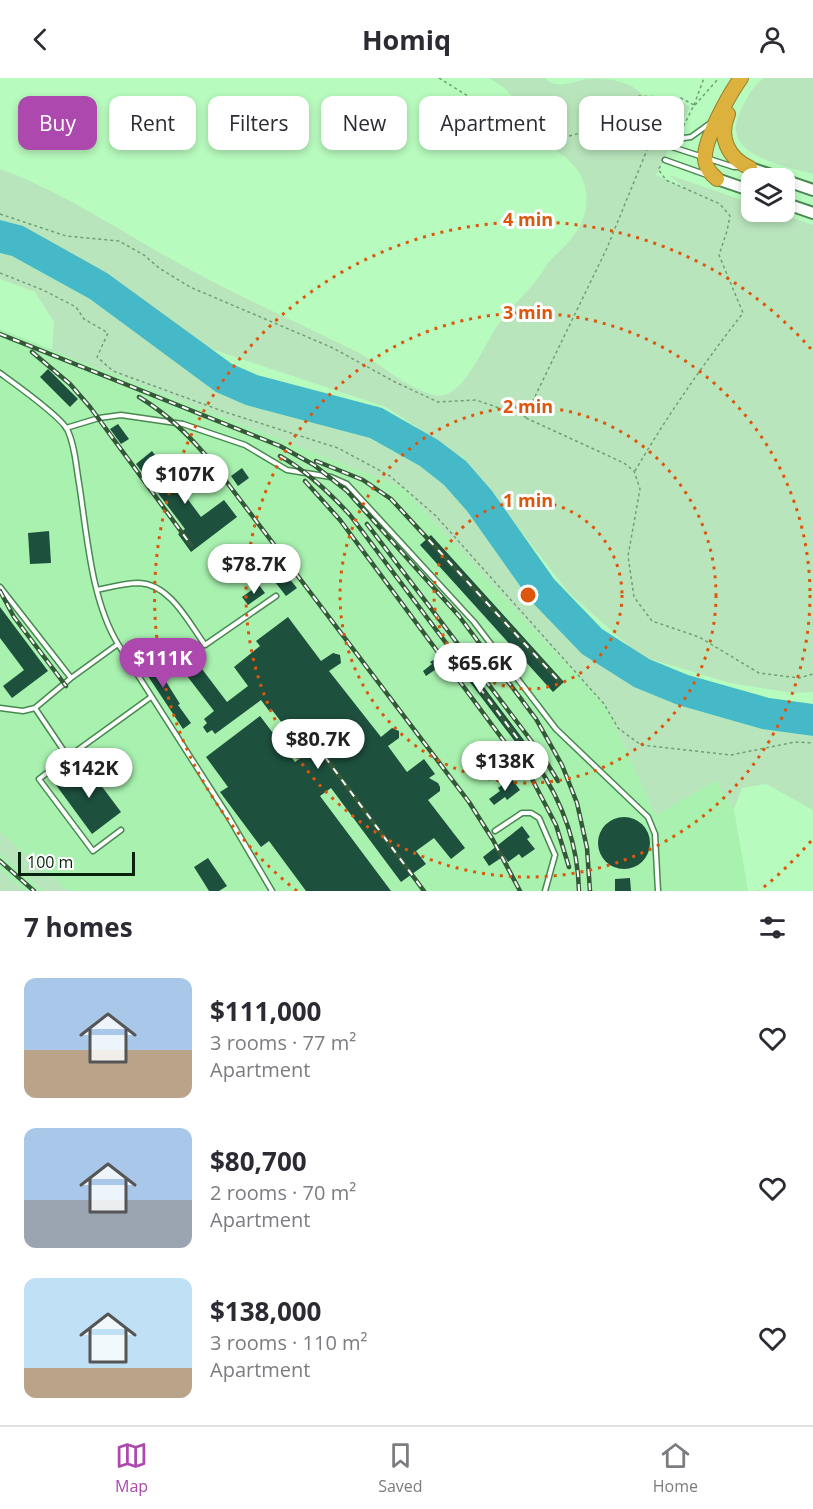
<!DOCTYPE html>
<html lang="en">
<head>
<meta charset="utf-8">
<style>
	body { margin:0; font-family:"Open Sans",sans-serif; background:#f2f2f3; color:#2b2b33; height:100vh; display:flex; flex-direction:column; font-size:22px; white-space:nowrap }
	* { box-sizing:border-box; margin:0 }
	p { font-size:20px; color:#7c7c81 }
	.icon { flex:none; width:33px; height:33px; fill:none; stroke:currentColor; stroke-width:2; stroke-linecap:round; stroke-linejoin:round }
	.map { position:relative; height:813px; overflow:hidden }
	.sheet { display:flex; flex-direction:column; background:#fff; flex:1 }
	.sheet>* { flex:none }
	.hud { position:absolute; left:18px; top:18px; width:777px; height:54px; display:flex; gap:12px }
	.buttons { position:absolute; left:741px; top:90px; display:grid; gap:12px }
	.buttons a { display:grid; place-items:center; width:54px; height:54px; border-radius:12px; background:#fff; box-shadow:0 3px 9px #0003; font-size:30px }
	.scale { position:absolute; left:18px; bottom:15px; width:117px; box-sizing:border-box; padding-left:6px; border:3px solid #08230d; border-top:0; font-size:16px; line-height:21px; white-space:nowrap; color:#08230d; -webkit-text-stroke:4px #fff; paint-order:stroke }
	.price { position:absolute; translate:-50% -51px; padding:0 14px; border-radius:21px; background:#fff; color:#222; font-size:20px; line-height:39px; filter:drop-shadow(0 2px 3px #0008) }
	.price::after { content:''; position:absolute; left:50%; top:36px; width:18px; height:14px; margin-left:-9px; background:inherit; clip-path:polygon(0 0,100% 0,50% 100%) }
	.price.current { background:#ac48ae; color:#fff }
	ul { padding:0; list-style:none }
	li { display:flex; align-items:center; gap:18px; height:150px; padding:0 24px }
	li span { display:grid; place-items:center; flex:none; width:168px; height:120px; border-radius:12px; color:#555 }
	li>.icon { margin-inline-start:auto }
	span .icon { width:72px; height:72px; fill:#fffc; stroke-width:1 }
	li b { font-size:26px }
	h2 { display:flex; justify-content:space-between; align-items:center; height:72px; padding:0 24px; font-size:26px }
	.tag { padding:0 21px; border-radius:12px; background:#fff; box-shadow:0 3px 9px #0003; font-size:21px; line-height:54px }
	.tag.current { background:#ac48ae; color:#fff }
	header { display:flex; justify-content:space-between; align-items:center; height:78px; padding:0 24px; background:#fff; font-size:27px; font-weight:700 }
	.tabs { display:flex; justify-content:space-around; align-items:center; height:84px; border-top:2px solid #e1e1e2; background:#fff; font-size:16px; color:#7c7c81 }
	.tabs a { display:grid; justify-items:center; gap:3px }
	.tabs .current { color:#ac48ae }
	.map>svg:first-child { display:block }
</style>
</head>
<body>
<header><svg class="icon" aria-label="back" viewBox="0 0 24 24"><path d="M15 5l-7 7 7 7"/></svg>Homiq<svg class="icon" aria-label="person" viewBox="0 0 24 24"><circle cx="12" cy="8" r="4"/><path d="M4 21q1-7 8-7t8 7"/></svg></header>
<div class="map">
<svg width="813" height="813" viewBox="0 0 813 813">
	<rect width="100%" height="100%" fill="#b8fbbe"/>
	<path fill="#a8f1af" d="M0,251l402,158 205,221 49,107 60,-34 18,28 14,82h-679l-69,-59z
		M0,775l44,38h-20l-24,-21z"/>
	<path fill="#b9e5bc" d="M488,0h57c10,12 28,4 41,1 21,-1 48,1 59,20l34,1 11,7 -34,68 30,14 -17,-14 82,28 1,9h23l38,13v467l-20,1 -63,-10 -90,-27 -71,-63 -104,-134 -79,-52 -190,-63 -196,-118v-57c64,23 121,63 180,95 57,32 117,58 175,87 26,12 50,37 79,44 29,7 49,-49 63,-69 12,-17 28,-31 41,-48 4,-5 7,-10 10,-15 7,-8 16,-15 22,-23 23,-27 23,-60 -5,-83 -15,-12 -35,-21 -52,-29 8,-26 -2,-39 -25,-50z
		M764,0h49v96c-29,-9 -94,-18 -73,-62 6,-13 12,-25 24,-34z
		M0,175l12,3 78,43 156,106 124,33 50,28 24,19 23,26 63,89 147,105 85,24 51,7v74l-47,-26 -24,4 -8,21 -18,-28 -60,34 -49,-107 -205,-221 -350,-137 2,-28 -19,-30 -35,-13z
		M0,754l69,59h-25l-44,-38z
		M0,792l24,21h-24z"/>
	<path fill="#46b9c8" d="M0,142l23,6 84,47 125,91 25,11 125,33 56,32 28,21 26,30 62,88 48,50 47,30 39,16 81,23 44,6v32l-51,-7 -84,-24 -44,-18 -52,-33 -52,-54 -63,-89 -23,-26 -24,-19 -50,-28 -124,-33 -30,-13 -126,-93 -78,-43 -12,-3z"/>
	<path fill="#1e503e" d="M48,291l30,30 -8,8 -30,-30z
		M118,346l11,15 -8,5 -11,-15z
		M152,373l49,66 23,-17 13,17 -46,35 -13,-18 7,-5 -49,-65z
		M242,390l7,10 -11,8 -7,-10z
		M49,453l2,32 -21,1 -2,-31z
		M431,457l133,147 -11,10 -133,-147z
		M295,479l4,5 -12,14 10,12 -11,8 -18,-23 15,-11z
		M259,507l6,8 -17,12 -6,-8z
		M0,529l48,64 -36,27 -9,-12 21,-16 -24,-32z
		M288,539l33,44 12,-8 7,2 1,8 -12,8 52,66 11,-9 7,3v7l-11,8 19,26 17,-13 11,15 -6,4 9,5 2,4v4l-12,9 37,48 -14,11 -17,-21 -18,13 10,13 -25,18 -70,-94 -11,8 71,95h-85l-37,-50 -8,6 -41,-55 8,-5 -22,-30 54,-41 35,46 11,-8 -34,-44 -2,2 -9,-12 -46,34 -3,-4 -5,3 -4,-6 4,-4 -3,-4 10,-8 -47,-61 13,-10 47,62 21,-16 -14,-19 26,-21 -4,-5z
		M454,569l81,108 -6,5 -66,-87 -2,2 -3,-3 -1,1 -9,-12 -22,15 -3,-5 9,-7 -2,-2 7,-4 1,1z
		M143,575l3,5 4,-2 30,48 -2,1 13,18 -8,6 -47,-71z
		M85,686l36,48 -29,22 -36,-49z
		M511,700l9,12 -13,10 -2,-3 -11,8 -5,-6 11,-8 -2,-3z
		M598 765a26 26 0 1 1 52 0a26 26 0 1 1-52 0Z
		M522,748l8,11 -3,2 8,10 -13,9 -3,-4 -11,8 -4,-6 -15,10 -6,-9z
		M208,780l19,28 -8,5h-10l-15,-24z
		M630,800l1,13h-16v-12z"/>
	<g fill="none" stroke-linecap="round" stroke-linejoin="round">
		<g stroke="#498851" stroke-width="7">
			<path id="lane" d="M677,61l14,-2 18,-13
				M672,69l62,20h7
				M665,82l42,15
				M0,295c15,11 59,42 67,56 8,16 9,37 12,54 8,51 12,117 39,161l110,172 44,75
				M66,350l33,-10 22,-3 62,9 62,21 42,25 44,7 16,7 127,138 82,107 92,88 7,17 3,57
				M0,509l71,91
				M97,512c14,-3 28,-7 42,-7 31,1 50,40 66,62l71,-49
				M0,630l23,3 12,-3 33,49 83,-60
				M35,630l36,-30 47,-34
				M68,679l-29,22 54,72 28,-21
				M495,753l27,-18h9l8,5 16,37 -10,36"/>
		</g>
		<g stroke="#498851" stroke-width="14">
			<path id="secondary" d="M750,90l30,10
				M717,101l35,12
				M784,102l29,10
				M784,125l29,10"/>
		</g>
		<g stroke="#927f2d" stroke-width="16">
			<path id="highway" d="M728,36c-10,23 0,44 22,54
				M717,101c-7,-6 -11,-11 -12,-20 -2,-18 25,-66 36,-81"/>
		</g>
		<path stroke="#6ea073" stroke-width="1.5" stroke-dasharray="3 3" stroke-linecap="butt" d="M439,0l61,38 28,11 41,9 11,-3 22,-27 35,-10 44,2 13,7 -14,28
			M694,27l10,-27
			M695,27l24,-27
			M0,136l66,22 53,5 25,14 15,13 31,19 143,61 62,34 43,20 38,-2 49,17 82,-169 62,-152
			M0,195l43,17 33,17 8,12 24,14 -11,24 16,14 112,41 113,36 52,28 46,40 168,188 14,24 23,17 90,10 64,-13 18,1
			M526,340l98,45 10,8 6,18 -12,67 6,41 18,24 47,16 60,36 40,5 14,-4
			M635,393c32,-55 69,-108 108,-158l-24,-58 8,-24 3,-15 -10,-12 -54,-24 -8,-11 4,-4"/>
		<use href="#lane" stroke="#fff" stroke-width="4"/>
		<use href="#secondary" stroke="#fff" stroke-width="10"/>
		<use href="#highway" stroke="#ddb13e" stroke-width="14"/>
		<g stroke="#345939" stroke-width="4.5">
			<path id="rail" d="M0,256l280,112 34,19 33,26 112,125 77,103 26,46 15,38 10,45 3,43
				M32,274l38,32 20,23 101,138
				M139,319c30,18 52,40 74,67l256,338 24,38 27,51
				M280,378c28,16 49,36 70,59l186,248c26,38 42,82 43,128
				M316,383l47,19 28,19 169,183
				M305,403l35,39 192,259 24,46 13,42
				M367,446l175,231 16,26
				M0,513l14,26 52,69
				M325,679l99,134
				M0,783l34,30"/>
		</g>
		<use href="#rail" stroke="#fff" stroke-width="2" stroke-dasharray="7" stroke-linecap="butt"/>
	</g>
	<g fill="none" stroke="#dd560c" stroke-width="3" stroke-dasharray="3 6">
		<circle cx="528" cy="517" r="94"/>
		<circle cx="528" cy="517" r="188"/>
		<circle cx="528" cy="517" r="282"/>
		<path d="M811 763A375 375 0 0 1 759 813M297 813A375 375 0 1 1 811 271"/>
	</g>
	<circle cx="528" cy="517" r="9" fill="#dd560c" stroke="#fff" stroke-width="3"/>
	<g font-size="18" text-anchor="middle" font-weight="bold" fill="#dd560c" stroke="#fff" stroke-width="6" stroke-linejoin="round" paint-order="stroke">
		<text x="528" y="148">4 min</text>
		<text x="528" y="241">3 min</text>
		<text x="528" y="335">2 min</text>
		<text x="528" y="429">1 min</text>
	</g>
</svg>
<div class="buttons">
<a><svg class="icon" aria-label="layers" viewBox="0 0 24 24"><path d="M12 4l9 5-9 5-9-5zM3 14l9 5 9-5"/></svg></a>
</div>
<div class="scale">100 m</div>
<b class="price" style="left:185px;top:427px">$107K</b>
<b class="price" style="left:254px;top:517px">$78.7K</b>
<b class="price current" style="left:163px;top:611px">$111K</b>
<b class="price" style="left:480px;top:616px">$65.6K</b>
<b class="price" style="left:318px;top:692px">$80.7K</b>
<b class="price" style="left:505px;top:714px">$138K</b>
<b class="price" style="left:89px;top:721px">$142K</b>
<div class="hud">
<a class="tag current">Buy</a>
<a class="tag">Rent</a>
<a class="tag">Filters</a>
<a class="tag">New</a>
<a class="tag">Apartment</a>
<a class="tag">House</a>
</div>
</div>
<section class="sheet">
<h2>7 homes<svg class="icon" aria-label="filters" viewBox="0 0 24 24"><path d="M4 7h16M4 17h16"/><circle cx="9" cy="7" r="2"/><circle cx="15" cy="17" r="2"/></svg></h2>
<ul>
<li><span style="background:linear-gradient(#a9c7e8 60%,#b9a48a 0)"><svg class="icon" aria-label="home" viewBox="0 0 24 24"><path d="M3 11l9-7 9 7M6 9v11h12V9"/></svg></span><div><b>$111,000</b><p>3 rooms · 77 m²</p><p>Apartment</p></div><svg class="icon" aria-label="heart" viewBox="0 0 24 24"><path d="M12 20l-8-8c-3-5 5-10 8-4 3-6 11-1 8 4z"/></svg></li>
<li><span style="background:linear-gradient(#a9c7e8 60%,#9aa5b1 0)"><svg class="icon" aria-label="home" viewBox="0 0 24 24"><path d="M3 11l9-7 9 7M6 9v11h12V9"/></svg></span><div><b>$80,700</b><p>2 rooms · 70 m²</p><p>Apartment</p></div><svg class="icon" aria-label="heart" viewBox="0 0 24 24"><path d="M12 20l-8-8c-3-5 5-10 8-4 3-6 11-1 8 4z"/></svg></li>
<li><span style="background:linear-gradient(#bfe0f5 75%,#b9a48a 0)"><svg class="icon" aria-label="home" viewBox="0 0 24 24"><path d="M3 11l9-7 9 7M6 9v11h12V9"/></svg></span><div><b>$138,000</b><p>3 rooms · 110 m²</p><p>Apartment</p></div><svg class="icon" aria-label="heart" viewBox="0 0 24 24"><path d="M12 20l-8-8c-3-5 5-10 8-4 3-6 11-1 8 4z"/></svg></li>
</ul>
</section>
<nav class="tabs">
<a class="current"><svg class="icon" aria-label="map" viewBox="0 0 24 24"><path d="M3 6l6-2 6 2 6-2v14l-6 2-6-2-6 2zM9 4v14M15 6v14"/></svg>Map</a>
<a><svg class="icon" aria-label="saved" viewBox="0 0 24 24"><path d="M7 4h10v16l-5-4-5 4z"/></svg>Saved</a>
<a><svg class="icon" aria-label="home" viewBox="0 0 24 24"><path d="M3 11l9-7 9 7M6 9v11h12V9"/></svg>Home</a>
</nav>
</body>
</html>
